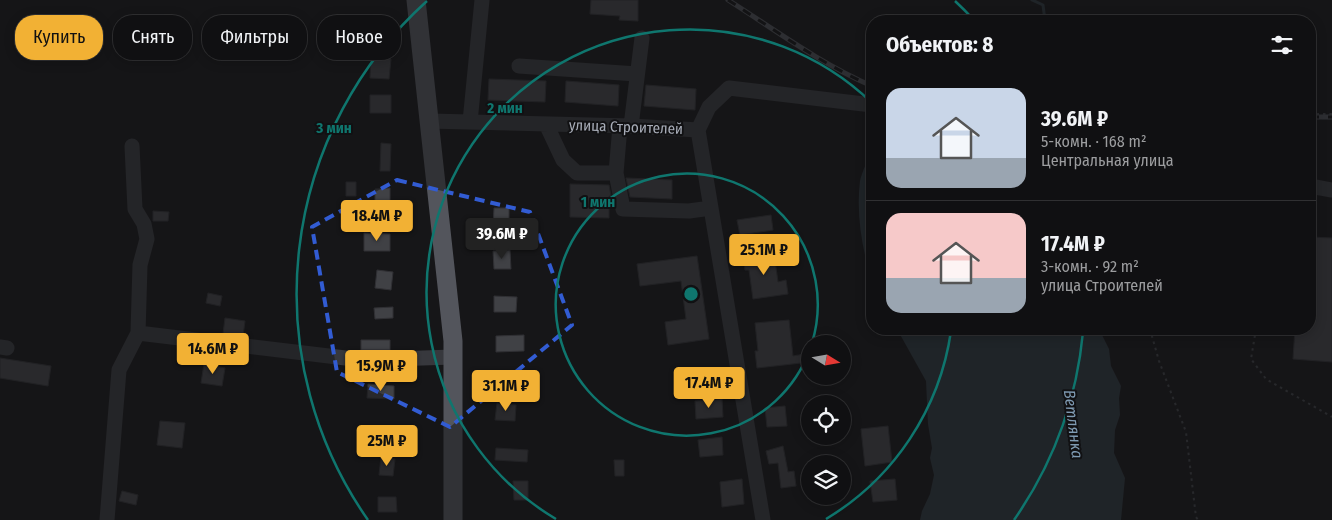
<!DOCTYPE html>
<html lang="ru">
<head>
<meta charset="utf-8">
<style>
	body { margin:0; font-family:"Fira Sans Condensed",sans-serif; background:#1e1e20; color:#f1f3f6; height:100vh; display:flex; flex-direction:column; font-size:19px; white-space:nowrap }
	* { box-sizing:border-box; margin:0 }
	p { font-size:16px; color:#9c9d9f }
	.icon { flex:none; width:28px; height:28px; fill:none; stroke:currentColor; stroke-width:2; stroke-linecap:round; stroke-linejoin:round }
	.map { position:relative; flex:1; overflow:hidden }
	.side { position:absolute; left:866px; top:15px; width:450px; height:320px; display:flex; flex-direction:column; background:#101012; border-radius:20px; box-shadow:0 2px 12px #0003,0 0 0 1px #303032 }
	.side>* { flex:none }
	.banner { position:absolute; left:15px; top:15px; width:475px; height:45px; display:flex; gap:10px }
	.needle { width:32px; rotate:101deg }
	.fabs { position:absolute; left:801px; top:335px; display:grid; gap:10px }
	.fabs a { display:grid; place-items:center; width:50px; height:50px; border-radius:50%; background:#101012; box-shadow:0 2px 12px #0003,0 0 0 1px #303032; font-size:25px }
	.price { position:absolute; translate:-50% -42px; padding:0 11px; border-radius:5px; background:#f2b134; color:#111; font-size:16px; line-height:32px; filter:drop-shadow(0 1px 2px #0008) }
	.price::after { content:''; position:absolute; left:50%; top:30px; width:15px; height:11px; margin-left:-8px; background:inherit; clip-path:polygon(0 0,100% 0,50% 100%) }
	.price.active { background:#222; color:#fff }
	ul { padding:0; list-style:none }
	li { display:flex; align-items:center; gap:15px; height:125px; padding:0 20px }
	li+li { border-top:1px solid #303032 }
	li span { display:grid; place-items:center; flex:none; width:140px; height:100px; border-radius:15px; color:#555 }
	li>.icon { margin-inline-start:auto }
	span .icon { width:60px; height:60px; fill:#fffc; stroke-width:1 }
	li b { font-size:21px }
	h2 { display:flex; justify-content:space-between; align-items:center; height:60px; padding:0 20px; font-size:21px }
	.pill { padding:0 18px; border-radius:20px; background:#101012; box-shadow:0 2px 12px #0003,0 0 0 1px #303032; font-size:18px; line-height:45px }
	.pill.active { background:#f2b134; color:#111 }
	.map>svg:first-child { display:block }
</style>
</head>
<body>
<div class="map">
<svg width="1332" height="520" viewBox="0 0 1332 520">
	<rect width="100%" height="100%" fill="#161618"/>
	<path fill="#2c353c" d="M872,149v131c-10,-30 -16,-66 -12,-99 2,-10 9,-22 12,-32z
		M897,329h202l10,20 2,17 10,20 -2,12 1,17 -5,15 -1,23 11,25 -4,42h-201l2,-9 8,-17 4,-19 -4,-17 2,-10 -4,-24 -2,-43z"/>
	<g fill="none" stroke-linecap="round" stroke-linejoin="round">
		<path stroke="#2c353c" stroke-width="3" d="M1032,0l11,5 2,16"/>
	</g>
	<path fill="#404145" stroke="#303034" d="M591,0h47v21l-19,-1 1,-4 -30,-2z
		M371,58l20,1 -2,20 -19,-1z
		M489,79l57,2 -1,21 -57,-2z
		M566,81l53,4 -1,21 -53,-4z
		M646,85l50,4 -1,21 -51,-4z
		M370,95h21v18h-21z
		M381,143l10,1 -1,27h-10z
		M626,178l46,2v19l-42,-2z
		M346,182h10v14h-10z
		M570,184l39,1 2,11h-2v22l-39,-1z
		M390,188v20l-15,1v-20z
		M494,208h15v22l-16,-1z
		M153,211l16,1 -1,9h-15z
		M771,215l2,15 -33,5 -3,-15z
		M364,233l26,1v17h-26z
		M1310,237l22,1v124l-39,-3 2,-30h15z
		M510,250l1,19h-17l-1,-18z
		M774,253l4,29 8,-2 2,14 -35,5 -4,-29h-4l-2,-13z
		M697,256l12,83 -41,6 -3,-23 21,-3 -5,-38 -41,5 -3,-22z
		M377,270l16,2 -2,18 -16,-2z
		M208,293l14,3 -2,10 -14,-3z
		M494,296l23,1 -1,15h-22z
		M393,307v11l-18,1 -1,-11z
		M225,318l20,3 -2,15 -20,-2z
		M789,320l4,36 17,-3v9l-53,6 -2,-17h3l-3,-28z
		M524,335v16l-28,1v-16z
		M361,340h29v10h-29z
		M0,358l51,8 -3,20 -48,-8z
		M204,364l21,4 -3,18 -21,-3z
		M496,373h24l-1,15h-24z
		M368,384l26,2v13l-27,-1z
		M722,399l1,18 -27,2 -1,-18z
		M497,403l19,2 -1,16 -20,-1z
		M785,406l2,20 -20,1 -2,-19z
		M160,421l25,2 -3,25 -25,-3z
		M394,426v15l-20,1v-15z
		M888,426l4,36 -27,4 -4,-37z
		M722,437l1,18 -23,2 -2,-17z
		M783,446l5,26 6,-1 2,15 -15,2 -3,-25 -9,1 -3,-13z
		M496,448l32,2 -1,12 -32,-2z
		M381,457l14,2 -2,17 -14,-1z
		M614,460h10v16h-9z
		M742,479l2,25 -22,3 -2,-25z
		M895,479l2,21 -24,2 -3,-21z
		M513,481h15v19h-14z
		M122,491l16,4 -2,10 -17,-4z
		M378,497h18l1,15h-19z"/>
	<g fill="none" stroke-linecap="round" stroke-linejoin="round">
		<path stroke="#3d3f44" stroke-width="2" stroke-dasharray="2.5 4" stroke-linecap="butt" d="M1310,114h22
			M1150,329l9,32 27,71 10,85 2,3
			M1256,329l-5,30 15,20 66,38"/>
		<path stroke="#37383d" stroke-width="15" d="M519,66l118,8
			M429,121l202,5 67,4 65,390
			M470,122l12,-122
			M546,124l17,36 14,13h39l4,-47
			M631,126l11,-88
			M698,130l11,-23 20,-19 143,17
			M132,146l3,63 9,15 3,15 -7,26 -2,68 224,27 91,-3
			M616,173l7,36 66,2 22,-3
			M1310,186l22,4
			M0,347l7,1
			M107,520l12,-150 19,-37"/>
		<path stroke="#53555c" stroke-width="19" d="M416,0l37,341v179"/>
		<g stroke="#4a4c52" stroke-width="5">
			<path id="rail" d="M728,0c47,30 93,64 144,86
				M1310,117h22"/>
		</g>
		<use href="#rail" stroke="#111113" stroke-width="3" stroke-dasharray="9" stroke-linecap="butt"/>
	</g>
	<path d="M0 0H1332V520H0ZM397,180l133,32 42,113 -122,102 -113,-55 -25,-145z" fill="#161618" fill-opacity=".55" fill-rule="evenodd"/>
	<path fill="none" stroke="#325cd3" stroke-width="4" stroke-dasharray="10 6" stroke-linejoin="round" d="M397,180l133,32 42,113 -122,102 -113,-55 -25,-145z"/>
	<g fill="none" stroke="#0f766e" stroke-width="2.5">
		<path d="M810 349A131 131 0 1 1 812 343"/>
		<path d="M951 331A263 263 0 0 1 826 519M556 519A263 263 0 1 1 872 103"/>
		<path d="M1083 332A394 394 0 0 1 1014 520M368 520A394 394 0 0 1 427 1M955 1A394 394 0 0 1 974 20"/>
	</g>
	<g text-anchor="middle" stroke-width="4" stroke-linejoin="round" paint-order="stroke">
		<g font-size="15" fill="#a8adb8" stroke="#111113">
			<text transform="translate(626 127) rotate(2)" y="5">улица Строителей</text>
		</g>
		<g font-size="16" font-style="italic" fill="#7f9bb3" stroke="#111113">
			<text transform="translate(1074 424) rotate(83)" y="6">Ветлянка</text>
		</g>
	</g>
	<circle cx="691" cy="294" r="8" fill="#0f766e" stroke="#111113" stroke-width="2.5"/>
	<g font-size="15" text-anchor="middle" font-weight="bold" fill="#0f766e" stroke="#111113" stroke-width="4" stroke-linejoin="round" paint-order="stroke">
		<text x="505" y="113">2 мин</text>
		<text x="334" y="133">3 мин</text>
		<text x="598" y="207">1 мин</text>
	</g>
</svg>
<div class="fabs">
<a><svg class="needle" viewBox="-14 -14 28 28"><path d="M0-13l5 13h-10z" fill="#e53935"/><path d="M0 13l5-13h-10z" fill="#9c9d9f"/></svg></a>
<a><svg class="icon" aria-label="locate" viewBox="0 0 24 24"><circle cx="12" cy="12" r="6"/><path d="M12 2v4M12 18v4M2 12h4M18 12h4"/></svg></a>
<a><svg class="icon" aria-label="layers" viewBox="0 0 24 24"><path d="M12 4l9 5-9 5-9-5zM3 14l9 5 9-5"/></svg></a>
</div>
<b class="price" style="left:377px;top:242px">18.4M ₽</b>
<b class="price active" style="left:502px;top:260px">39.6M ₽</b>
<b class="price" style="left:764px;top:276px">25.1M ₽</b>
<b class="price" style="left:213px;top:375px">14.6M ₽</b>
<b class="price" style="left:381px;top:392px">15.9M ₽</b>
<b class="price" style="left:709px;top:409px">17.4M ₽</b>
<b class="price" style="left:506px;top:412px">31.1M ₽</b>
<b class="price" style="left:387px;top:467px">25M ₽</b>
<div class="banner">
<a class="pill active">Купить</a>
<a class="pill">Снять</a>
<a class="pill">Фильтры</a>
<a class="pill">Новое</a>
</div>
<section class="side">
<h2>Объектов: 8<svg class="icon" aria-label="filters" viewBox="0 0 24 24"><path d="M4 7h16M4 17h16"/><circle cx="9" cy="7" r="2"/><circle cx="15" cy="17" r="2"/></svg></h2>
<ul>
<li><span style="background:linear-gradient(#c9d6e8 70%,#9aa5b1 0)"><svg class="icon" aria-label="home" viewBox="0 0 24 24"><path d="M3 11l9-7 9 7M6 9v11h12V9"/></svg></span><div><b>39.6M ₽</b><p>5-комн. · 168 m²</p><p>Центральная улица</p></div></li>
<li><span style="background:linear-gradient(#f6c9c9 65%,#9aa5b1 0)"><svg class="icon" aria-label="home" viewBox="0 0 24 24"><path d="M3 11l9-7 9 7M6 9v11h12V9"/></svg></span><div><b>17.4M ₽</b><p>3-комн. · 92 m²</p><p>улица Строителей</p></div></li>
</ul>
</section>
</div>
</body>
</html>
